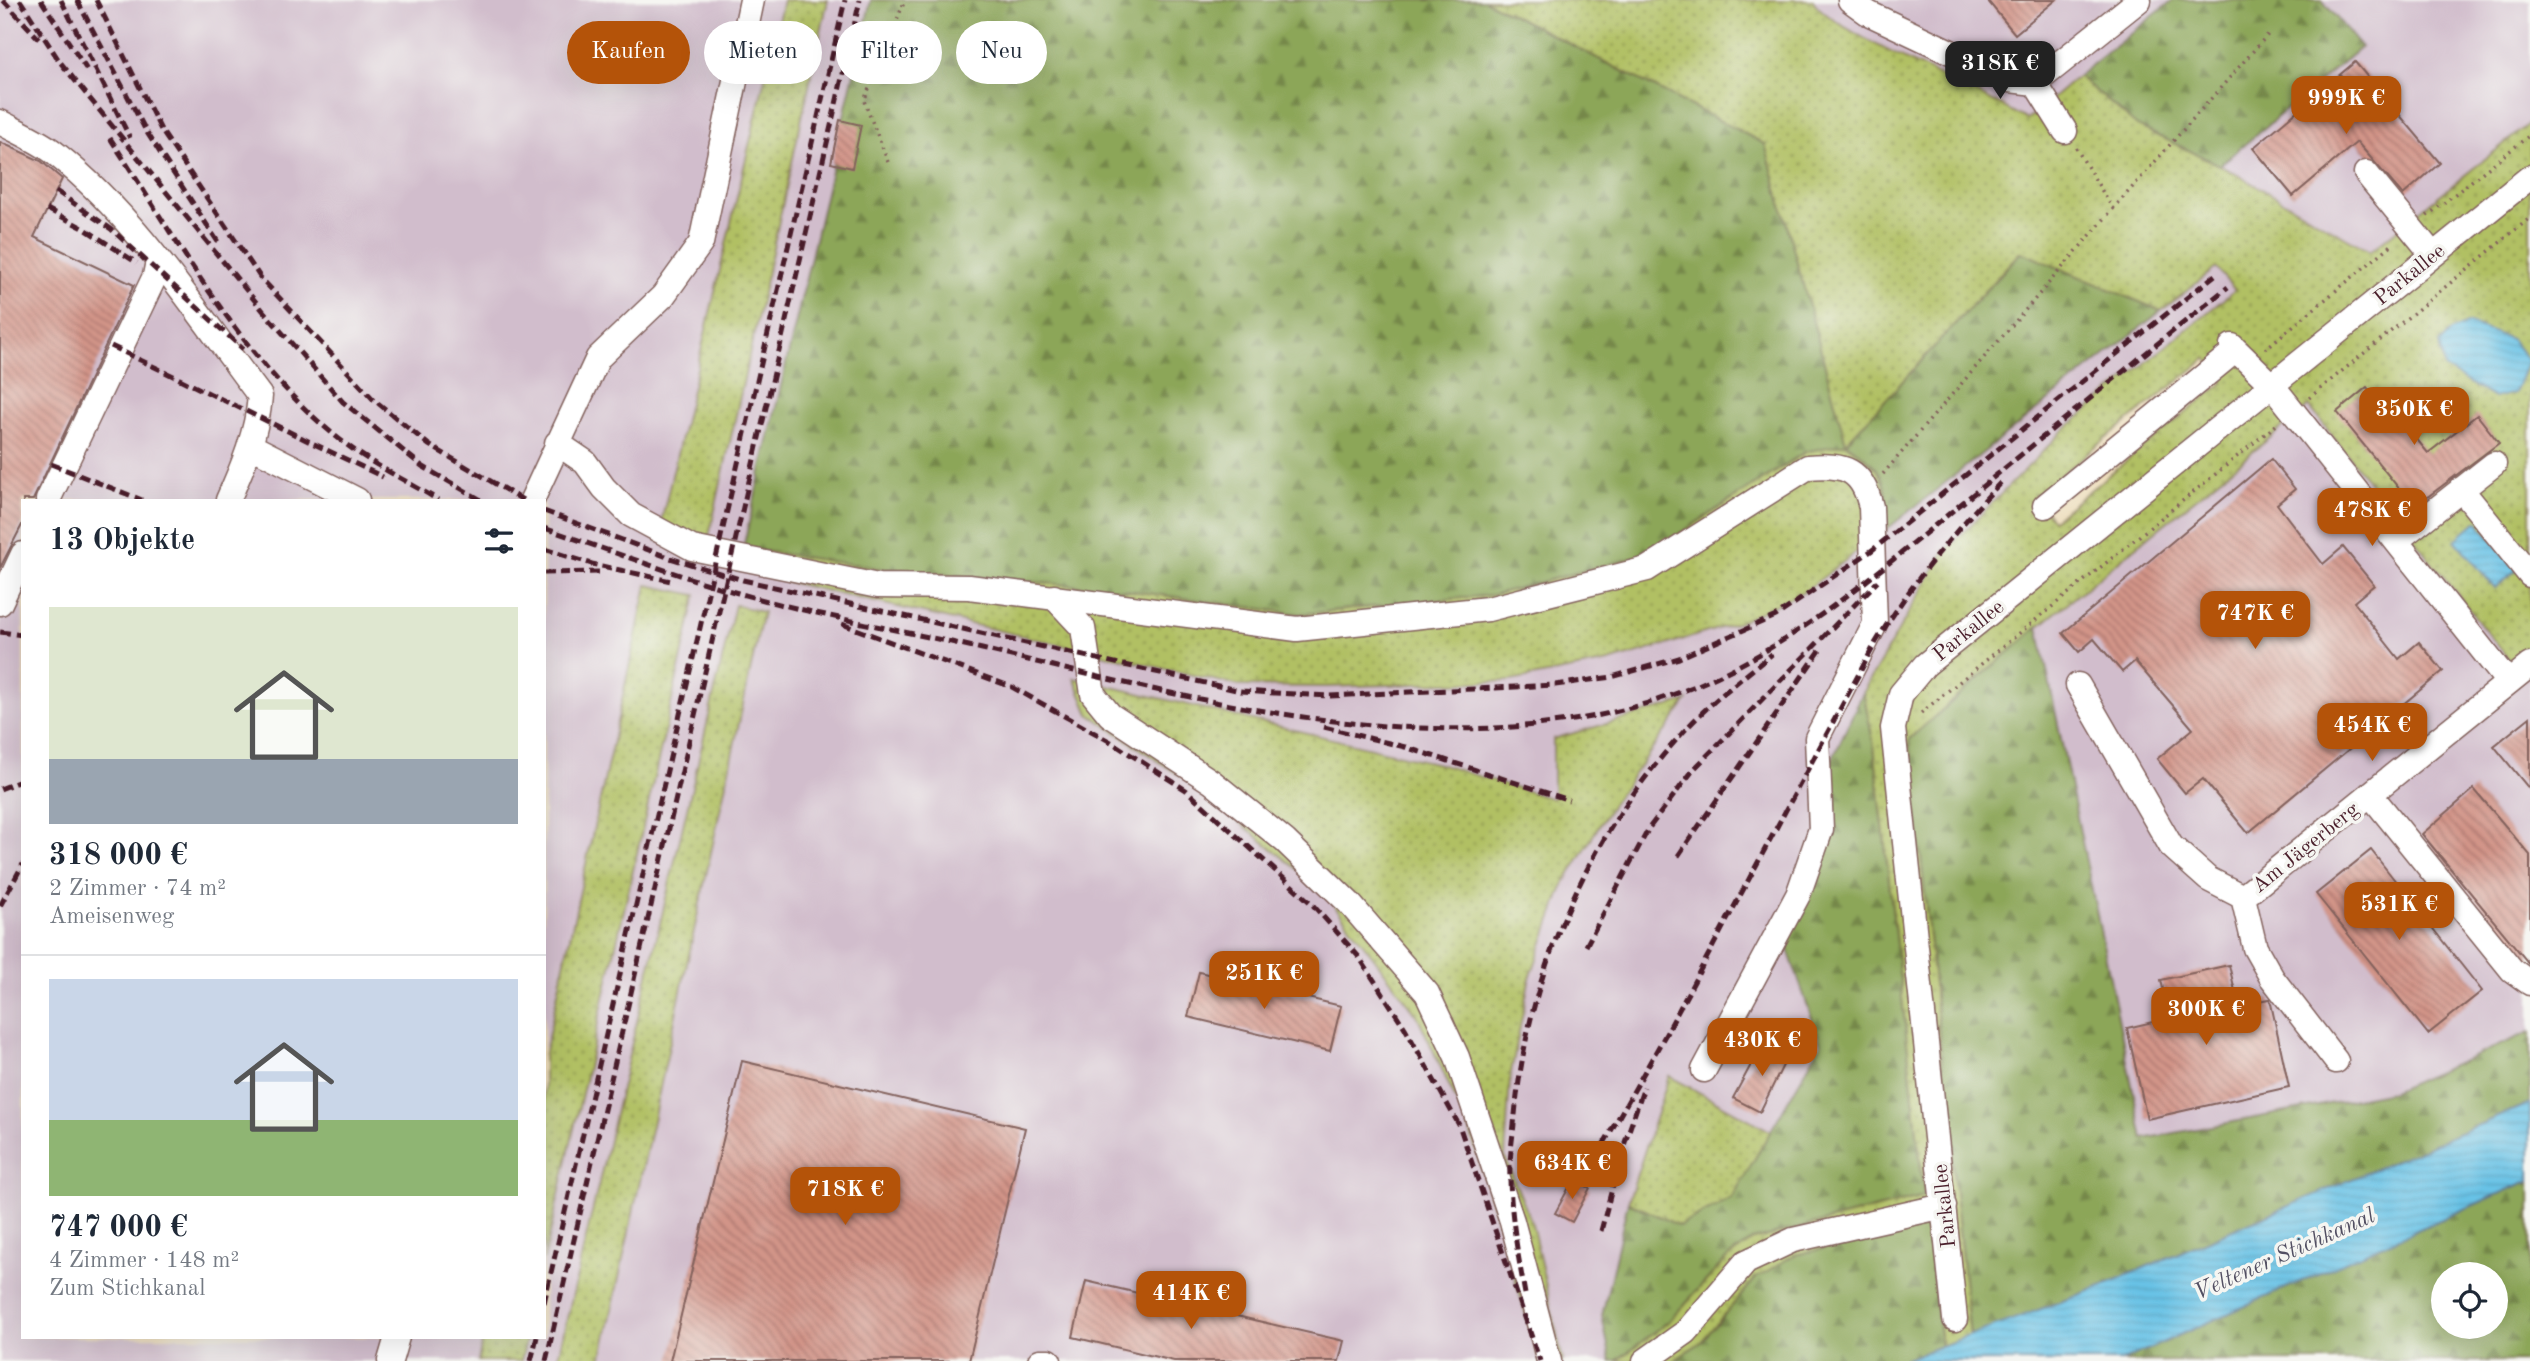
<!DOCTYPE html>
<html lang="de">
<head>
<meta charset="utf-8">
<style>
	body { margin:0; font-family:"Old Standard TT",serif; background:#f2f2f3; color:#1f2937; height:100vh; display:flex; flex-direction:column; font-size:26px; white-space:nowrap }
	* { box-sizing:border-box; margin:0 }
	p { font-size:23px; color:#747a83 }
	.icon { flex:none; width:38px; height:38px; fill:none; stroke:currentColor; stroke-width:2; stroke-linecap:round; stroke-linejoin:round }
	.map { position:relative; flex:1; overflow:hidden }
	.details { position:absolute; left:21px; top:499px; width:525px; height:840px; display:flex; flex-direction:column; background:#fff; border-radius:0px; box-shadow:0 7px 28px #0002 }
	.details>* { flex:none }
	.top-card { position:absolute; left:567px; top:21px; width:665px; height:63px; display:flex; gap:14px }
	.controls { position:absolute; left:2431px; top:1262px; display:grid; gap:14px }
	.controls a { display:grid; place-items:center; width:77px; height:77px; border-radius:50%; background:#fff; box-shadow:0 7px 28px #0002; font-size:35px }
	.price { position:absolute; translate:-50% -60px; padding:0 16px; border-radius:14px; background:#b45309; color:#fff; font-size:23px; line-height:46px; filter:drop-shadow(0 2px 4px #0008) }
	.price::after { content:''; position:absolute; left:50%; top:42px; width:21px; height:16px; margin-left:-10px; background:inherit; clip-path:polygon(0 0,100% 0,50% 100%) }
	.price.current { background:#222; color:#fff }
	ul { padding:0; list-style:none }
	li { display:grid; align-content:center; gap:14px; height:371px; padding:0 28px }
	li+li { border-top:2px solid #e0e1e3 }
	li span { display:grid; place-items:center; height:217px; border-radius:0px; color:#555 }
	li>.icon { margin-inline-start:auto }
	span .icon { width:126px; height:126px; fill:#fffc; stroke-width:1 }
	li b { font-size:30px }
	h2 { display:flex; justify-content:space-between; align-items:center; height:84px; padding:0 28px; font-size:30px }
	.pill { padding:0 24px; border-radius:32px; background:#fff; box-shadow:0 7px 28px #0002; font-size:24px; line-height:63px }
	.pill.current { background:#b45309; color:#fff }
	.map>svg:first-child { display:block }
</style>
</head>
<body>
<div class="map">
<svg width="2530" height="1361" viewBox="0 0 2530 1361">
	<defs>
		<pattern id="grass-dots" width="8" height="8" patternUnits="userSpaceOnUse" patternTransform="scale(1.75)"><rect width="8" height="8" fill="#b1c063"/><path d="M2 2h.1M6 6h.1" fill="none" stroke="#929b52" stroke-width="1.8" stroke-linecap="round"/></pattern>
		<pattern id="forest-firs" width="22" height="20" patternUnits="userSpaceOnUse" patternTransform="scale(1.75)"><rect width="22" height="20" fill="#8ca659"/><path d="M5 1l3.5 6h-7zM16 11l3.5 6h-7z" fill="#74874a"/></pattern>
		<pattern id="water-rules" width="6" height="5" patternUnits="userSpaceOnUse" patternTransform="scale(1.75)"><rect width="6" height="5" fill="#68c2e6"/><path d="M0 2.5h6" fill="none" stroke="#5ca6c5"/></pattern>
		<pattern id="building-back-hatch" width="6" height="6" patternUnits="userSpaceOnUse" patternTransform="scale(1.75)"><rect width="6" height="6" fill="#d29488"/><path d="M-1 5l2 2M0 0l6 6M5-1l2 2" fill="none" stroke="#ac786f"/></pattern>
	</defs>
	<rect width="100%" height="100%" fill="#f6f6f2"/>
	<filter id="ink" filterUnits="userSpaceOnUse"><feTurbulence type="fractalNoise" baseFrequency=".0143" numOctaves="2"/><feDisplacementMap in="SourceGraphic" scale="14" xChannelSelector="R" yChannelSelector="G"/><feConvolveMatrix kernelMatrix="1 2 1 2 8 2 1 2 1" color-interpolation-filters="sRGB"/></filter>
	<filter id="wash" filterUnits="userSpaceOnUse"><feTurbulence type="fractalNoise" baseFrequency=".00686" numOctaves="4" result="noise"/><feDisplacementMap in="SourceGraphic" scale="28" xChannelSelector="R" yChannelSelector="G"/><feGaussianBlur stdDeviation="1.57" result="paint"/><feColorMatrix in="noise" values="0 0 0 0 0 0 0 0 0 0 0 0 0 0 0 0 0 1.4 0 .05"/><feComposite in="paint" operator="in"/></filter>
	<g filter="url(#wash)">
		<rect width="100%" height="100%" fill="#eeddba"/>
		<path fill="#d1bdcc" d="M0,0h783l-126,540 32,14 95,27 456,105 86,1 185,-6 98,-19 128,-39 68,-32 411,-323 19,22 -170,139 -122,124 -80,139 -33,72 -5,80 -39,100 35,100 -49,88 -103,-56 -41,126 -26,114 9,45h-48l-31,-137 -27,-67 5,-79 19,-97 35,-97 47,-78 75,-104 -132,97 -115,-35 -365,-86 15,36 103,70 130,105 95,126 53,116 71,230h-940l162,-748 -28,-8 -178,756h-36l6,-24h17v-77l152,-664 -49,-11 -103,471v-556h-521v837h460l-5,24h-478z
			M828,0h43l-128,548 -36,-7z
			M1813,0h360l-146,120 -26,-16 -139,-67 -44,-28z
			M2322,0h208v123l-160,128 -150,-86 141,-118z
			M2309,406l204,260 17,-13v379l-138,60 -249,47 -105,-512z"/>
		<path fill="url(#grass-dots)" stroke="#7e7047" stroke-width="2" fill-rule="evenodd" d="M783,0h45l-120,541 35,7 382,42 175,24 192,-19 156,-41 158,-102 -42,-308 -280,-144h329c16,32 173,93 214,120l51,-44 60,50 82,39 150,86 160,-128v530l-16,13 -205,-260 -271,221 -129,112 61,597 -29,10 -14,-119 -171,51 -55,64 -27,19h-57l52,-40 58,-63 26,-18 171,-44 -50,-450 -11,-54 80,-139 122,-124 170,-139 -19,-22 -55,43 -141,-59 -174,192c42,28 40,36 41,85l-82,62 -68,32 -128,39 -98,19 -185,6 -86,-1 -456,-105 -95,-27 -32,-14zM2207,358l17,24 -171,138 -19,-24z
			M647,585l49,10 -152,665v-204z
			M735,605l28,7 -162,749h-44z
			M1074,678l365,86 114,35v-60l134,-38 -76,105 -47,78 -35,97 -19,97 -5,79 27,67 31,137h-23l-70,-230 -53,-116 -95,-126 -130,-105 -103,-70z
			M1669,1076l103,56 -40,66 -53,28 -51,-24z
			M483,1337h44l-6,24h-43z"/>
		<path fill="url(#forest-firs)" stroke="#6b6242" stroke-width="2" fill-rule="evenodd" d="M871,0h613l281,144 81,299 175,-191 140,59 -274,218c-1,-49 1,-57 -41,-86l-41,9 -157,102 -156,41 -192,19 -175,-24 -241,-21 -141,-21z
			M2173,0h149l39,47 -141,118 -83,-39 -59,-50z
			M2038,627l105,512 249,-47 138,-60v71l-438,187 -122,46 -61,-597z
			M1863,692l11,54 50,450 -172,44 -25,18 -58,63 -53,40h-5l-9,-45 26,-114 51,24 53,-28 89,-154 -35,-100 39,-100 5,-80z
			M2530,1180v181h-409zM2443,1274h53v52h-53z
			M1927,1226l14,120 -40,15h-227l27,-19 55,-64 38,-23z"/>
		<path fill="url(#water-rules)" stroke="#597088" stroke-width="2" d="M2468,323l43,16 17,22 -13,32 -21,5 -50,-30 -5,-24 12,-13z
			M2477,521l40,48 -22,19 -40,-48z
			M2530,1103v77l-409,181h-220l191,-71z"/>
		<g id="blocks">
			<path fill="url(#building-back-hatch)" d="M1987,0h69l-41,34z
				M2355,62l85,101 -37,32 -46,-53 -64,54 -40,-48z
				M840,120l21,5 -9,43 -21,-5z
				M0,142l41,19 21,18 -28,58 100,48 -101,215h-10v23l-23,45z
				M2367,387l19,24 10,3 32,39 49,-38 22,28 -85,64 -77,-95z
				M2271,459l24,30 -18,15 46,60 20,-17 31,38 -20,17 45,57 20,-17 24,29 -195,162 -45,-54 -18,14 -28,-34 36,-30 -58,-68 -13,11 -28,-33 -15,13 -16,-19z
				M2530,717v73l-36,-44z
				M2474,789l56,66v110l-108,-131z
				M2371,850l111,141 -54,43 -112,-140z
				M2229,965l9,39 32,-5 19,88 -142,32 -20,-91 43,-10 -9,-38z
				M1199,972l142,34 -11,45 -142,-34z
				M1774,1042l16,9 -30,61 -27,-14 20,-37 8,4z
				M742,1061l283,67 -56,233h-299z
				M1573,1180l17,8 -18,34 -17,-9z
				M1086,1281l258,60 -5,20h-165l-101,-24z"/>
		</g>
	</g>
	<g filter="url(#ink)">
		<use href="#blocks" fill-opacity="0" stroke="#83625d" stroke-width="2"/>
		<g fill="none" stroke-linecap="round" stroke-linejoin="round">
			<g stroke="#83625d" stroke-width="27">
				<path id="minor" d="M1850,0l18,13 142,67 25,3 104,-83
					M2035,83l30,48
					M0,122c18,10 40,19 56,32 82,65 141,159 204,242 -3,38 -17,70 -32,104
					M2366,173l67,82
					M2232,346l40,39 236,297
					M557,443l28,19 19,26 27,27 61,33 186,38 91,1 328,42 191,-20 159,-40 161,-102c37,-3 54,2 63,40l4,117 -58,114 4,91 -23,66 -94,175
					M251,446l106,54
					M2461,489l69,86
					M48,500l107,-224 3,-15
					M532,500l66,-142 65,-62 38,-53 51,-243
					M2045,506l191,-156
					M2396,541l98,-77
					M1054,597l29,31 10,66 17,21 102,67 73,59 64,62 78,90 30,64 55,164 37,140
					M0,603l23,-49
					M2078,685l93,161 37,33 35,18 12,51 17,30 64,83
					M2370,794l142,176 18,13
					M2243,897l287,-232
					M1955,1319l-62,-591 8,-34 24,-29 605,-488
					M390,1361l7,-24
					M1040,1361h9
					M1645,1361l41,-29 60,-70 47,-22 151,-34"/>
			</g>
			<path stroke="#83625d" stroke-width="3.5" stroke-dasharray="2 5" stroke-linecap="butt" d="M888,162l-24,-61 41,-101
				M2113,209l158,-178
				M2427,216l103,-81
				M2265,349l129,-106
				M2309,398l221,-180
				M1883,474l230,-265 -37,-61
				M1921,713l355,-288"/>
			<use href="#minor" stroke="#fff" stroke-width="24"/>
			<path stroke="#4a1f2b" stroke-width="5" stroke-dasharray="10 5" stroke-linecap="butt" d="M3,0l36,39
				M20,0l40,62 205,251 78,89 79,64 59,34
				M41,0l46,70
				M61,0l69,138
				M77,0l69,131 74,114
				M96,0l65,130 99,147 113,122 56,46 94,55
				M110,138c67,102 138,233 237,307 28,21 62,37 91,55
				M56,191l55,38 132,120
				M47,209l38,20 52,34
				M111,346l272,131
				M51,464l91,36
				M544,511l126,47 73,22 498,111 87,5 227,-11 57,-8 67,-19 97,-42 95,-65 344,-276
				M544,528c64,22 128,46 194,65 80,23 163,37 244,56 236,56 526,138 754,18 82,-42 154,-105 225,-163 89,-73 178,-146 267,-217
				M544,549l48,15 79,17
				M544,573l60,-1
				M842,624l170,63 99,55 75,48 125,113 48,54 46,71 54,97 81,236
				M0,632l23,3
				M1324,727l81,20 164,53
				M0,789l23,-9
				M1678,856l143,-207
				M0,906l23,-42
				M1586,946l63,-118 45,-59 184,-188
				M1581,1184l86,-152 209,-390c36,-60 78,-110 126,-161
				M1601,1231l20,-77 23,-67
				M1525,1294c-7,-39 -14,-76 -15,-115 -1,-21 3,-43 5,-64 13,-145 74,-282 173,-388 25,-27 56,-50 84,-73
				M544,1303l301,-1303
				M531,1361l6,-24
				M546,1361l314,-1361"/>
		</g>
	</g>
	<g text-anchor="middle" stroke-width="7" stroke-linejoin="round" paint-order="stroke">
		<g font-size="21" fill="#4a1f2b" stroke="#f6f6f2">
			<text transform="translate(2409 274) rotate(-39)" y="7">Parkallee</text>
			<text transform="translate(1968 630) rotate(-39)" y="7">Parkallee</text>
			<text transform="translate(2305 847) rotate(-39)" y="7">Am Jägerberg</text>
			<text transform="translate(1944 1206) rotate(-96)" y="7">Parkallee</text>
		</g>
		<g font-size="23" font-style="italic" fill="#535063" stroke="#f6f6f2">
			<text transform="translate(2284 1253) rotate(-24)" y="8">Veltener Stichkanal</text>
		</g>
	</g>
</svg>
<div class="controls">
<a><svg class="icon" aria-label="locate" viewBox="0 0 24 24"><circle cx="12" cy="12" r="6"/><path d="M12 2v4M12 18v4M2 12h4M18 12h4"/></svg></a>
</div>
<b class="price current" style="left:2000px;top:101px">318K €</b>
<b class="price" style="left:2346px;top:136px">999K €</b>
<b class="price" style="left:2414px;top:447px">350K €</b>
<b class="price" style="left:2372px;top:548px">478K €</b>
<b class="price" style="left:2255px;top:651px">747K €</b>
<b class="price" style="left:2372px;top:763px">454K €</b>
<b class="price" style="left:2399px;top:942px">531K €</b>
<b class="price" style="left:1264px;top:1011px">251K €</b>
<b class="price" style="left:2206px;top:1047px">300K €</b>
<b class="price" style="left:1762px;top:1078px">430K €</b>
<b class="price" style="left:1572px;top:1201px">634K €</b>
<b class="price" style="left:845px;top:1227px">718K €</b>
<b class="price" style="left:1191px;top:1331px">414K €</b>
<div class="top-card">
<a class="pill current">Kaufen</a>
<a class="pill">Mieten</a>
<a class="pill">Filter</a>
<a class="pill">Neu</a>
</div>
<section class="details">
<h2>13 Objekte<svg class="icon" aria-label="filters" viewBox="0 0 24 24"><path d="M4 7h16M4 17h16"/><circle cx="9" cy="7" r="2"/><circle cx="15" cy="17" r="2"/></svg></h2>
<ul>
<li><span style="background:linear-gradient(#dfe7d0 70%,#9aa5b1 0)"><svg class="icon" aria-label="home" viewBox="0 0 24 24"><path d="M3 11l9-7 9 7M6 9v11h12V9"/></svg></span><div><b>318 000 €</b><p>2 Zimmer · 74 m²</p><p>Ameisenweg</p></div></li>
<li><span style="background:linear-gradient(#c9d6e8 65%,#8fb573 0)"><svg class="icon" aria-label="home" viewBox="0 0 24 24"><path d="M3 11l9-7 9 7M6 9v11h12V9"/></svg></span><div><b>747 000 €</b><p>4 Zimmer · 148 m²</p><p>Zum Stichkanal</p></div></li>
</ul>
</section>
</div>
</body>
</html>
